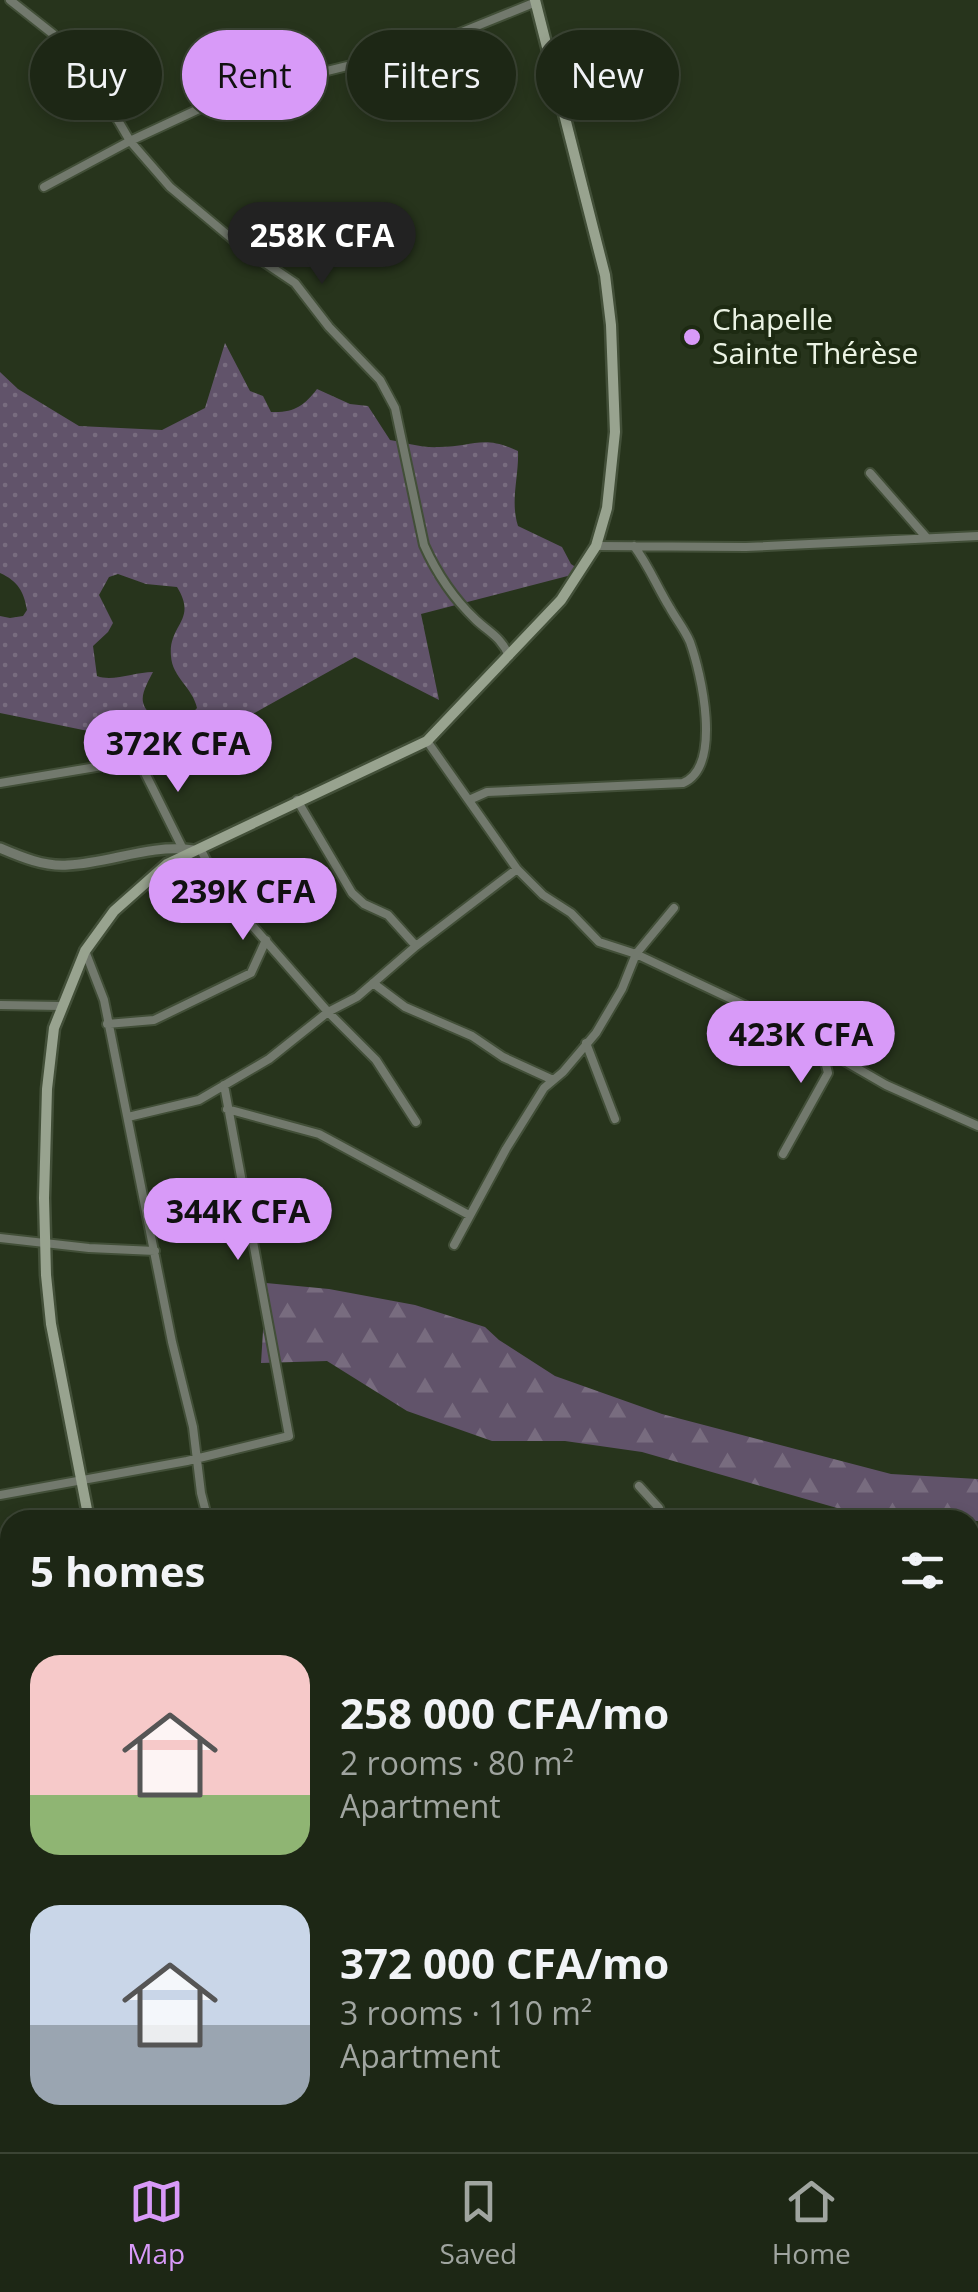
<!DOCTYPE html>
<html lang="en">
<head>
<meta charset="utf-8">
<style>
	body { margin:0; font-family:"Open Sans",sans-serif; background:#252f1e; color:#f1f3f6; height:100vh; display:flex; flex-direction:column; font-size:38px; white-space:nowrap }
	* { box-sizing:border-box; margin:0 }
	p { font-size:32px; color:#a0a5a0 }
	.icon { flex:none; width:55px; height:55px; fill:none; stroke:currentColor; stroke-width:2; stroke-linecap:round; stroke-linejoin:round }
	.map { position:relative; flex:1; overflow:hidden }
	.panel { position:absolute; left:0px; top:1510px; width:980px; height:642px; display:flex; flex-direction:column; background:#1d2715; border-radius:30px 30px 0 0; box-shadow:0 5px 15px #0003,0 0 0 2px #3b4434 }
	.panel>* { flex:none }
	.guide { position:absolute; left:30px; top:30px; width:920px; height:90px; display:flex; gap:20px }
	.price { position:absolute; translate:-50% -85px; padding:0 22px; border-radius:35px; background:#d89af8; color:#111; font-size:32px; line-height:65px; filter:drop-shadow(0 2px 5px #0008) }
	.price::after { content:''; position:absolute; left:50%; top:60px; width:30px; height:22px; margin-left:-15px; background:inherit; clip-path:polygon(0 0,100% 0,50% 100%) }
	.price.active { background:#222; color:#fff }
	ul { padding:0; list-style:none }
	li { display:flex; align-items:center; gap:30px; height:250px; padding:0 30px }
	li span { display:grid; place-items:center; flex:none; width:280px; height:200px; border-radius:30px; color:#555 }
	li>.icon { margin-inline-start:auto }
	span .icon { width:120px; height:120px; fill:#fffc; stroke-width:1 }
	li b { font-size:42px }
	h2 { display:flex; justify-content:space-between; align-items:center; height:120px; padding:0 30px; font-size:42px }
	.tag { padding:0 35px; border-radius:45px; background:#1d2715; box-shadow:0 5px 15px #0003,0 0 0 2px #3b4434; font-size:35px; line-height:90px }
	.tag.active { background:#d89af8; color:#111 }
	.menu { display:flex; justify-content:space-around; align-items:center; height:140px; border-top:2px solid #3b4434; background:#1d2715; font-size:28px; color:#a0a5a0 }
	.menu a { display:grid; justify-items:center; gap:5px }
	.menu .active { color:#d89af8 }
	.map>svg:first-child { display:block }
</style>
</head>
<body>
<div class="map">
<svg width="978" height="2152" viewBox="0 0 978 2152">
	<defs>
		<pattern id="grass-dots" width="8" height="8" patternUnits="userSpaceOnUse" patternTransform="scale(2.5)"><rect width="8" height="8" fill="#61536a"/><path d="M2 2h.1M6 6h.1" fill="none" stroke="#786c7f" stroke-width="1.8" stroke-linecap="round"/></pattern>
		<pattern id="forest-firs" width="22" height="20" patternUnits="userSpaceOnUse" patternTransform="scale(2.5)"><rect width="22" height="20" fill="#61536a"/><path d="M5 1l3.5 6h-7zM16 11l3.5 6h-7z" fill="#786c7f"/></pattern>
	</defs>
	<rect width="100%" height="100%" fill="#27341c"/>
	<path fill="url(#grass-dots)" fill-rule="evenodd" d="M225,343l25,48 13,5 8,16c23,1 33,-6 46,-23l33,15 18,2 22,34c16,3 32,8 49,7 34,0 43,-13 79,4 1,26 -8,50 0,75l44,21 9,17 12,8 -162,42 18,86 -84,-43 -106,59 -111,40 -50,-25 -88,-18v-97l10,2 13,-2 4,-6c-3,-18 -9,-29 -27,-37v-201l18,17 61,37 83,4 43,-22zM118,574l28,10 31,3c21,34 -9,37 -6,69 1,21 22,32 26,52 -10,14 -50,16 -54,-6 -2,-9 6,-22 10,-30 -18,0 -40,10 -56,4l-4,-30 15,-14 5,-9 -14,-28 10,-18z"/>
	<path fill="url(#forest-firs)" d="M266,1283l63,6 86,16 70,22 14,13 56,36 107,38 229,60 87,5v42l-84,-1 -57,-12 -195,-56 -77,-11h-73l-85,-30 -80,-50 -66,2z
		M401,2143h192l-3,8 -56,-8 -4,9h-127z"/>
	<g fill="none" stroke-linecap="round" stroke-linejoin="round">
		<path stroke="#220e2c" stroke-width="18" d="M970,1751l8,-1
			M475,2152l7,-10"/>
		<g stroke="#424f38" stroke-width="12">
			<path id="minor" d="M10,0l43,34 56,71 21,36 40,46 73,61 52,35 34,44 51,53 15,28 29,137c12,27 30,54 52,75 14,13 25,17 33,36
				M44,187l86,-46 99,-46 196,-48 111,-45
				M870,473l56,64
				M596,546l150,1 232,-11
				M427,741l90,128 26,26 28,18 28,29 37,12 127,60 123,71 92,41
				M138,759l45,90
				M0,783l126,-21 77,-30
				M297,800l55,93 12,11 24,11 28,31
				M469,800l18,-8 196,-9c40,-17 18,-110 7,-141 -5,-12 -14,-23 -20,-34 -13,-21 -21,-42 -36,-62
				M200,848l13,26 29,40 86,98 48,48 40,62
				M85,951l19,49 68,342 21,85 8,66 7,27
				M373,983l32,24 67,29 31,21 50,23
				M0,1005l61,1
				M107,1024l47,-4 97,-47 15,-33
				M586,1043l29,76
				M227,1109l92,25 150,81
				M128,1117l71,-17 70,-41 59,-47 29,-15 59,-51 101,-77
				M783,1154l45,-81 -3,-12 -32,-27
				M0,1238l89,10 66,3
				M454,1245l52,-96 38,-61 19,-16 33,-39 26,-44 14,-35 38,-46
				M639,1486l20,22 4,12
				M0,1495l187,-34 102,-25 -65,-351
				M0,1562l10,47
				M970,1616l8,1
				M0,1711l10,3
				M0,1791l10,-1
				M970,1899l8,1
				M57,2142l3,10
				M285,2142l4,10
				M2,2152l22,-10
				M574,2152l1,-10"/>
		</g>
		<g stroke="#424f38" stroke-width="14">
			<path id="tertiary" d="M0,848c21,9 45,19 68,17 43,-2 81,-21 125,-15"/>
		</g>
		<g stroke="#424f38" stroke-width="15">
			<path id="secondary" d="M89,1520l-38,-196 -5,-49 -2,-77 3,-109 7,-61 31,-77 29,-40 53,-47 260,-123 134,-141 35,-54 11,-38 8,-76 -4,-107 -6,-50 -70,-275
				M168,2142l2,10"/>
		</g>
		<use href="#minor" stroke="#72796d" stroke-width="8"/>
		<use href="#tertiary" stroke="#72796d" stroke-width="9"/>
		<use href="#secondary" stroke="#98a38f" stroke-width="10"/>
	</g>
	<circle fill="#d89af8" stroke="#1d2a12" stroke-width="4" cx="692" cy="337" r="10"/>
	<g text-anchor="middle" stroke-width="8" stroke-linejoin="round" paint-order="stroke">
		<g font-size="30" fill="#ebf3e4" stroke="#1d2a12" text-anchor="start">
			<text x="712" y="330">Chapelle<tspan x="712" dy="34">Sainte Thérèse</tspan></text>
		</g>
	</g>
</svg>
<b class="price active" style="left:322px;top:287px">258K CFA</b>
<b class="price" style="left:178px;top:795px">372K CFA</b>
<b class="price" style="left:243px;top:943px">239K CFA</b>
<b class="price" style="left:801px;top:1086px">423K CFA</b>
<b class="price" style="left:238px;top:1263px">344K CFA</b>
<div class="guide">
<a class="tag">Buy</a>
<a class="tag active">Rent</a>
<a class="tag">Filters</a>
<a class="tag">New</a>
</div>
<section class="panel">
<h2>5 homes<svg class="icon" aria-label="filters" viewBox="0 0 24 24"><path d="M4 7h16M4 17h16"/><circle cx="9" cy="7" r="2"/><circle cx="15" cy="17" r="2"/></svg></h2>
<ul>
<li><span style="background:linear-gradient(#f6c9c9 70%,#8fb573 0)"><svg class="icon" aria-label="home" viewBox="0 0 24 24"><path d="M3 11l9-7 9 7M6 9v11h12V9"/></svg></span><div><b>258 000 CFA/mo</b><p>2 rooms · 80 m²</p><p>Apartment</p></div></li>
<li><span style="background:linear-gradient(#c9d6e8 60%,#9aa5b1 0)"><svg class="icon" aria-label="home" viewBox="0 0 24 24"><path d="M3 11l9-7 9 7M6 9v11h12V9"/></svg></span><div><b>372 000 CFA/mo</b><p>3 rooms · 110 m²</p><p>Apartment</p></div></li>
</ul>
</section>
</div>
<nav class="menu">
<a class="active"><svg class="icon" aria-label="map" viewBox="0 0 24 24"><path d="M3 6l6-2 6 2 6-2v14l-6 2-6-2-6 2zM9 4v14M15 6v14"/></svg>Map</a>
<a><svg class="icon" aria-label="saved" viewBox="0 0 24 24"><path d="M7 4h10v16l-5-4-5 4z"/></svg>Saved</a>
<a><svg class="icon" aria-label="home" viewBox="0 0 24 24"><path d="M3 11l9-7 9 7M6 9v11h12V9"/></svg>Home</a>
</nav>
</body>
</html>
